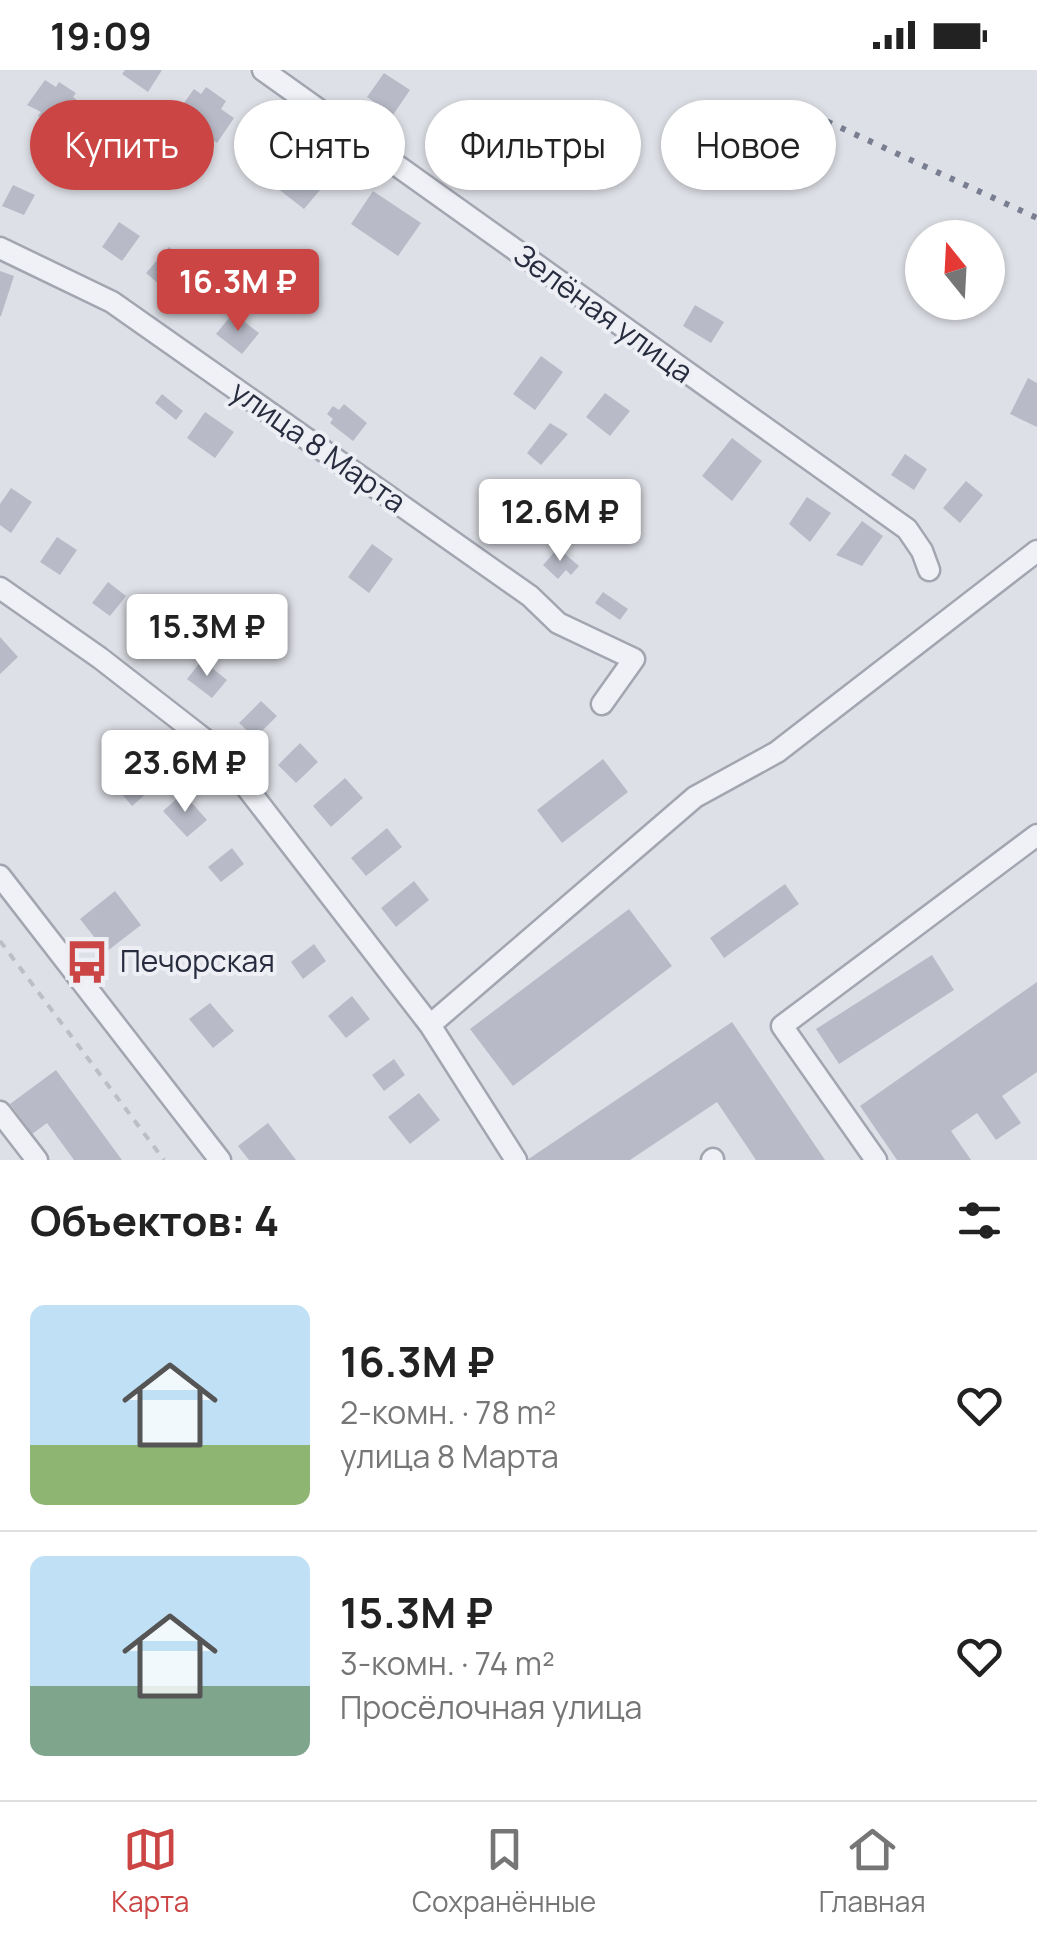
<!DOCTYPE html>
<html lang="ru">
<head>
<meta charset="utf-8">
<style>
	body { margin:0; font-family:Manrope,sans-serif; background:#f2f2f2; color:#222; height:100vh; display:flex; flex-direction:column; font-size:38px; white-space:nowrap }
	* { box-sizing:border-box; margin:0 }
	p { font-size:32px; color:#767676 }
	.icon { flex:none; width:55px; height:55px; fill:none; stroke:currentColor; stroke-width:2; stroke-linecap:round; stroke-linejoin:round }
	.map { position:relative; height:1090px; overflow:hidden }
	.side { display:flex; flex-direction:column; background:#fff; flex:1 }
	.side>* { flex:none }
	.hud { position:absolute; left:30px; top:30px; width:978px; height:90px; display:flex; gap:20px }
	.needle { width:65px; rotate:342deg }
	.tools { position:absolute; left:905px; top:150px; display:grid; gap:20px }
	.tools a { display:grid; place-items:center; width:100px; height:100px; border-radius:50%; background:#fff; box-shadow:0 2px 8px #0004; font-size:50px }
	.price { position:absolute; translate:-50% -85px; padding:0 22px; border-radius:10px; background:#fff; color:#222; font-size:32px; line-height:65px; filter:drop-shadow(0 2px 5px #0008) }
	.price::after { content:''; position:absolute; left:50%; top:60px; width:30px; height:22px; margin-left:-15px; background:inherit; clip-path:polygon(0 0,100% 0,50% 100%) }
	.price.active { background:#cb4544; color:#fff }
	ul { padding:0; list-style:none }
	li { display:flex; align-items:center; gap:30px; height:250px; padding:0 30px }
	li+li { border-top:2px solid #e0e0e0 }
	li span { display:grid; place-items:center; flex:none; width:280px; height:200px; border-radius:15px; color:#555 }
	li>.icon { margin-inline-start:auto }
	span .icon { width:120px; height:120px; fill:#fffc; stroke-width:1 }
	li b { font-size:42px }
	h2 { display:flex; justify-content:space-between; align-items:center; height:120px; padding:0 30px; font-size:42px }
	.tag { padding:0 35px; border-radius:45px; background:#fff; box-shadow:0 2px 8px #0004; font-size:35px; line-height:90px }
	.tag.active { background:#cb4544; color:#fff }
	.status { display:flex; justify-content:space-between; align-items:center; height:70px; padding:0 50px; background:#fff; direction:ltr }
	.status svg { height:28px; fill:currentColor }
	.dock { display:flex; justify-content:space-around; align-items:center; height:140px; border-top:2px solid #e0e0e0; background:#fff; font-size:28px; color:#767676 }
	.dock a { display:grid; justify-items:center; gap:5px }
	.dock .active { color:#cb4544 }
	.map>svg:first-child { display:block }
</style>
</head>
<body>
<div class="status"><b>19:09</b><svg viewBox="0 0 49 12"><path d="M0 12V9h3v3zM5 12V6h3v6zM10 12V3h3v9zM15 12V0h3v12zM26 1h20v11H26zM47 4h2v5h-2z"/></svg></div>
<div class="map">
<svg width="1037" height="1090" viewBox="0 0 1037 1090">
	<rect width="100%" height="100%" fill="#dee0e7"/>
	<path fill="#b8bbc7" d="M125,0h37l-14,22 -26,-18z
		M384,3l26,17 -17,25 -26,-18z
		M45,10l11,7 3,-5 17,11 -3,4 10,8 -17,26 -28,-15 3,-4 -14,-7z
		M206,17l20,14 -5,8 13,9 -17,25 -41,-29 18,-25 7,5z
		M299,91l27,22 -22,26 -27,-21z
		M13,115l22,10 -11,20 -22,-9z
		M373,121l48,32 -23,33 -47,-32z
		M119,152l21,14 -18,25 -20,-14z
		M169,177l22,19 -23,26 -22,-19z
		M244,182l32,22 5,-8 13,9 -25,37 -45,-31z
		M0,201l14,5 -13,40h-1z
		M695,235l29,17 -13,21 -28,-17z
		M233,243l26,20 -17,21 -26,-20z
		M541,286l22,16 -28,38 -22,-16z
		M1028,308l9,5v44l-27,-13z
		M605,323l25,18 -20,25 -24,-19z
		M162,324l21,17 -7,9 -21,-17z
		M344,334l23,19 -14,18 -23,-18 3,-4 -6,-5 6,-8 6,4z
		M205,342l29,20 -19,26 -28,-20z
		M550,353l18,11 -27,31 -14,-12z
		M732,368l30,23 -30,40 -30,-25z
		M905,384l22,15 -13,21 -23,-15z
		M966,411l17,14 -23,28 -17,-15z
		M11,418l21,14 -21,31 -11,-8v-21z
		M499,427l31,24 -17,22 -31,-25z
		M807,427l24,16 -21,29 -21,-18z
		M862,451l21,15 -21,30 -26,-11z
		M57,467l20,13 -17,25 -20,-13z
		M372,474l21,15 -24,34 -21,-16z
		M558,478l21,18 -8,9 -5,-5 -8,9 -15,-14z
		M108,512l18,14 -16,20 -18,-13z
		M603,522l25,17 -8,11 -25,-17z
		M0,567l18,20 -18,17z
		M202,590l25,20 -15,18 -25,-19z
		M261,631l16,15 -22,22 -16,-15z
		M300,673l18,19 -22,21 -18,-18z
		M138,678l26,30 -32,28 -16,-19 8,-7 -10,-11z
		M603,689l25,33 -66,51 -25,-33z
		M345,708l18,20 -32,29 -18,-21z
		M183,723l24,27 -20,17 -24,-26z
		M387,758l15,19 -36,29 -15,-18z
		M232,778l12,16 -23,18 -13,-15z
		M414,811l15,19 -33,27 -15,-19z
		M785,814l14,20 -75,54 -14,-20z
		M115,821l26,34 -35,27 -26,-33z
		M629,839l43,57 -159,120 -43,-57z
		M314,874l12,17 -23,18 -12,-17z
		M932,885l22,35 -115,74 -23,-35z
		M1037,912v90l-35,24 19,27 -25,17 -19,-27 -26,18 20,29h-74l-37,-54z
		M352,926l18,23 -24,19 -18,-22z
		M210,933l24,28 -21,17 -24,-29z
		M732,952l93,138h-69l-39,-58 -87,58h-103z
		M394,989l11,16 -21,16 -12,-16z
		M56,1000l66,90h-48l-27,-37 -15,11 -22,-30z
		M419,1023l21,27 -30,24 -22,-27z
		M268,1053l28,37h-47l-11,-14z"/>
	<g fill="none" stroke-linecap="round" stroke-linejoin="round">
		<g stroke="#a3a6b1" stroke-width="25">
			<path id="minor" d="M263,0l644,459 15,22 7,19
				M0,178l112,54 418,294 28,27 76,36 -32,45
				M0,518l100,70 117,91 213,276 86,135
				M0,806l220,284
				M430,955l265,-228 82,-45 260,-201
				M0,1042l37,48
				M712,1090l1,-1
				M876,1090l-94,-134 255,-191"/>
		</g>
		<path stroke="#bcbec6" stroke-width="4" stroke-dasharray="8 8" stroke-linecap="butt" d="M0,871l164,219"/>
		<use href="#minor" stroke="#f0f1f6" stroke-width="20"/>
		<path stroke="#787d90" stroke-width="6" stroke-dasharray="5 10" stroke-linecap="butt" d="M800,39l237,109"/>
	</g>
	<defs>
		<g id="bus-bare" transform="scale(3.45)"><path d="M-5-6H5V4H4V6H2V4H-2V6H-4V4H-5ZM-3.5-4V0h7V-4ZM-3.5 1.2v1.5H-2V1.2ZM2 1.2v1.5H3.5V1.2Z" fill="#cb4544" stroke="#edeff5" stroke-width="2.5" paint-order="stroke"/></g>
	</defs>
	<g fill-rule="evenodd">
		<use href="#bus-bare" x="87" y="892"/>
	</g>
	<g text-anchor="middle" stroke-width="8" stroke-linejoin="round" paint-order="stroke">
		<g font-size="30" fill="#272c3e" stroke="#edeff5">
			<text transform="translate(603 244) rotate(36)" y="10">Зелёная улица</text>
			<text transform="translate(318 377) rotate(35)" y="10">улица 8 Марта</text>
		</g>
		<g font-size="30" fill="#272c3e" stroke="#edeff5" text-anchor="start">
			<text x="120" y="902">Печорская</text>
		</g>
	</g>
</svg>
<div class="tools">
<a><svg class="needle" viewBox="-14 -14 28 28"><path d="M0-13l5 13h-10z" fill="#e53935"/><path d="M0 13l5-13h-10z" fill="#767676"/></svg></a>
</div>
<b class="price active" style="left:238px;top:264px">16.3M ₽</b>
<b class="price" style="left:560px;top:494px">12.6M ₽</b>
<b class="price" style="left:207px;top:609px">15.3M ₽</b>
<b class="price" style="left:185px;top:745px">23.6M ₽</b>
<div class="hud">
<a class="tag active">Купить</a>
<a class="tag">Снять</a>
<a class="tag">Фильтры</a>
<a class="tag">Новое</a>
</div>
</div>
<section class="side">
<h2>Объектов: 4<svg class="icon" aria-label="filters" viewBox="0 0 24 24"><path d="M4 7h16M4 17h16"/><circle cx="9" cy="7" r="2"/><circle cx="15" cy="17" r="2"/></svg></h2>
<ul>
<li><span style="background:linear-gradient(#bfe0f5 70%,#8fb573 0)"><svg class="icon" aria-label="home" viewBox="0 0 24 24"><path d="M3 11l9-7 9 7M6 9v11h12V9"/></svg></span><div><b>16.3M ₽</b><p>2-комн. · 78 m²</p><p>улица 8 Марта</p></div><svg class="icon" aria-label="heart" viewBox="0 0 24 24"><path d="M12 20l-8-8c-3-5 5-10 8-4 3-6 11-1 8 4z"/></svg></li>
<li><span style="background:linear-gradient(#bfe0f5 65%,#7fa58c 0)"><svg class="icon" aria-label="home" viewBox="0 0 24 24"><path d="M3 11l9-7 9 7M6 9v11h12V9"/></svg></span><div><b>15.3M ₽</b><p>3-комн. · 74 m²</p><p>Просёлочная улица</p></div><svg class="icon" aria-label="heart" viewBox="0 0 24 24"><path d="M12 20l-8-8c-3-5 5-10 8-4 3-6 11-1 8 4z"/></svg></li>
</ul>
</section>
<nav class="dock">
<a class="active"><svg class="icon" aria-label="map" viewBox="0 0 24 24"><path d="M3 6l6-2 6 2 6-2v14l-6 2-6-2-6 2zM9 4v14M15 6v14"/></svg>Карта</a>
<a><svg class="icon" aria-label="saved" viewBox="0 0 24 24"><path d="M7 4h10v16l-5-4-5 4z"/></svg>Сохранённые</a>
<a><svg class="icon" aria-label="home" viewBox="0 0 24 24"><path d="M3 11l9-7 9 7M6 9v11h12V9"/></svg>Главная</a>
</nav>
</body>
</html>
